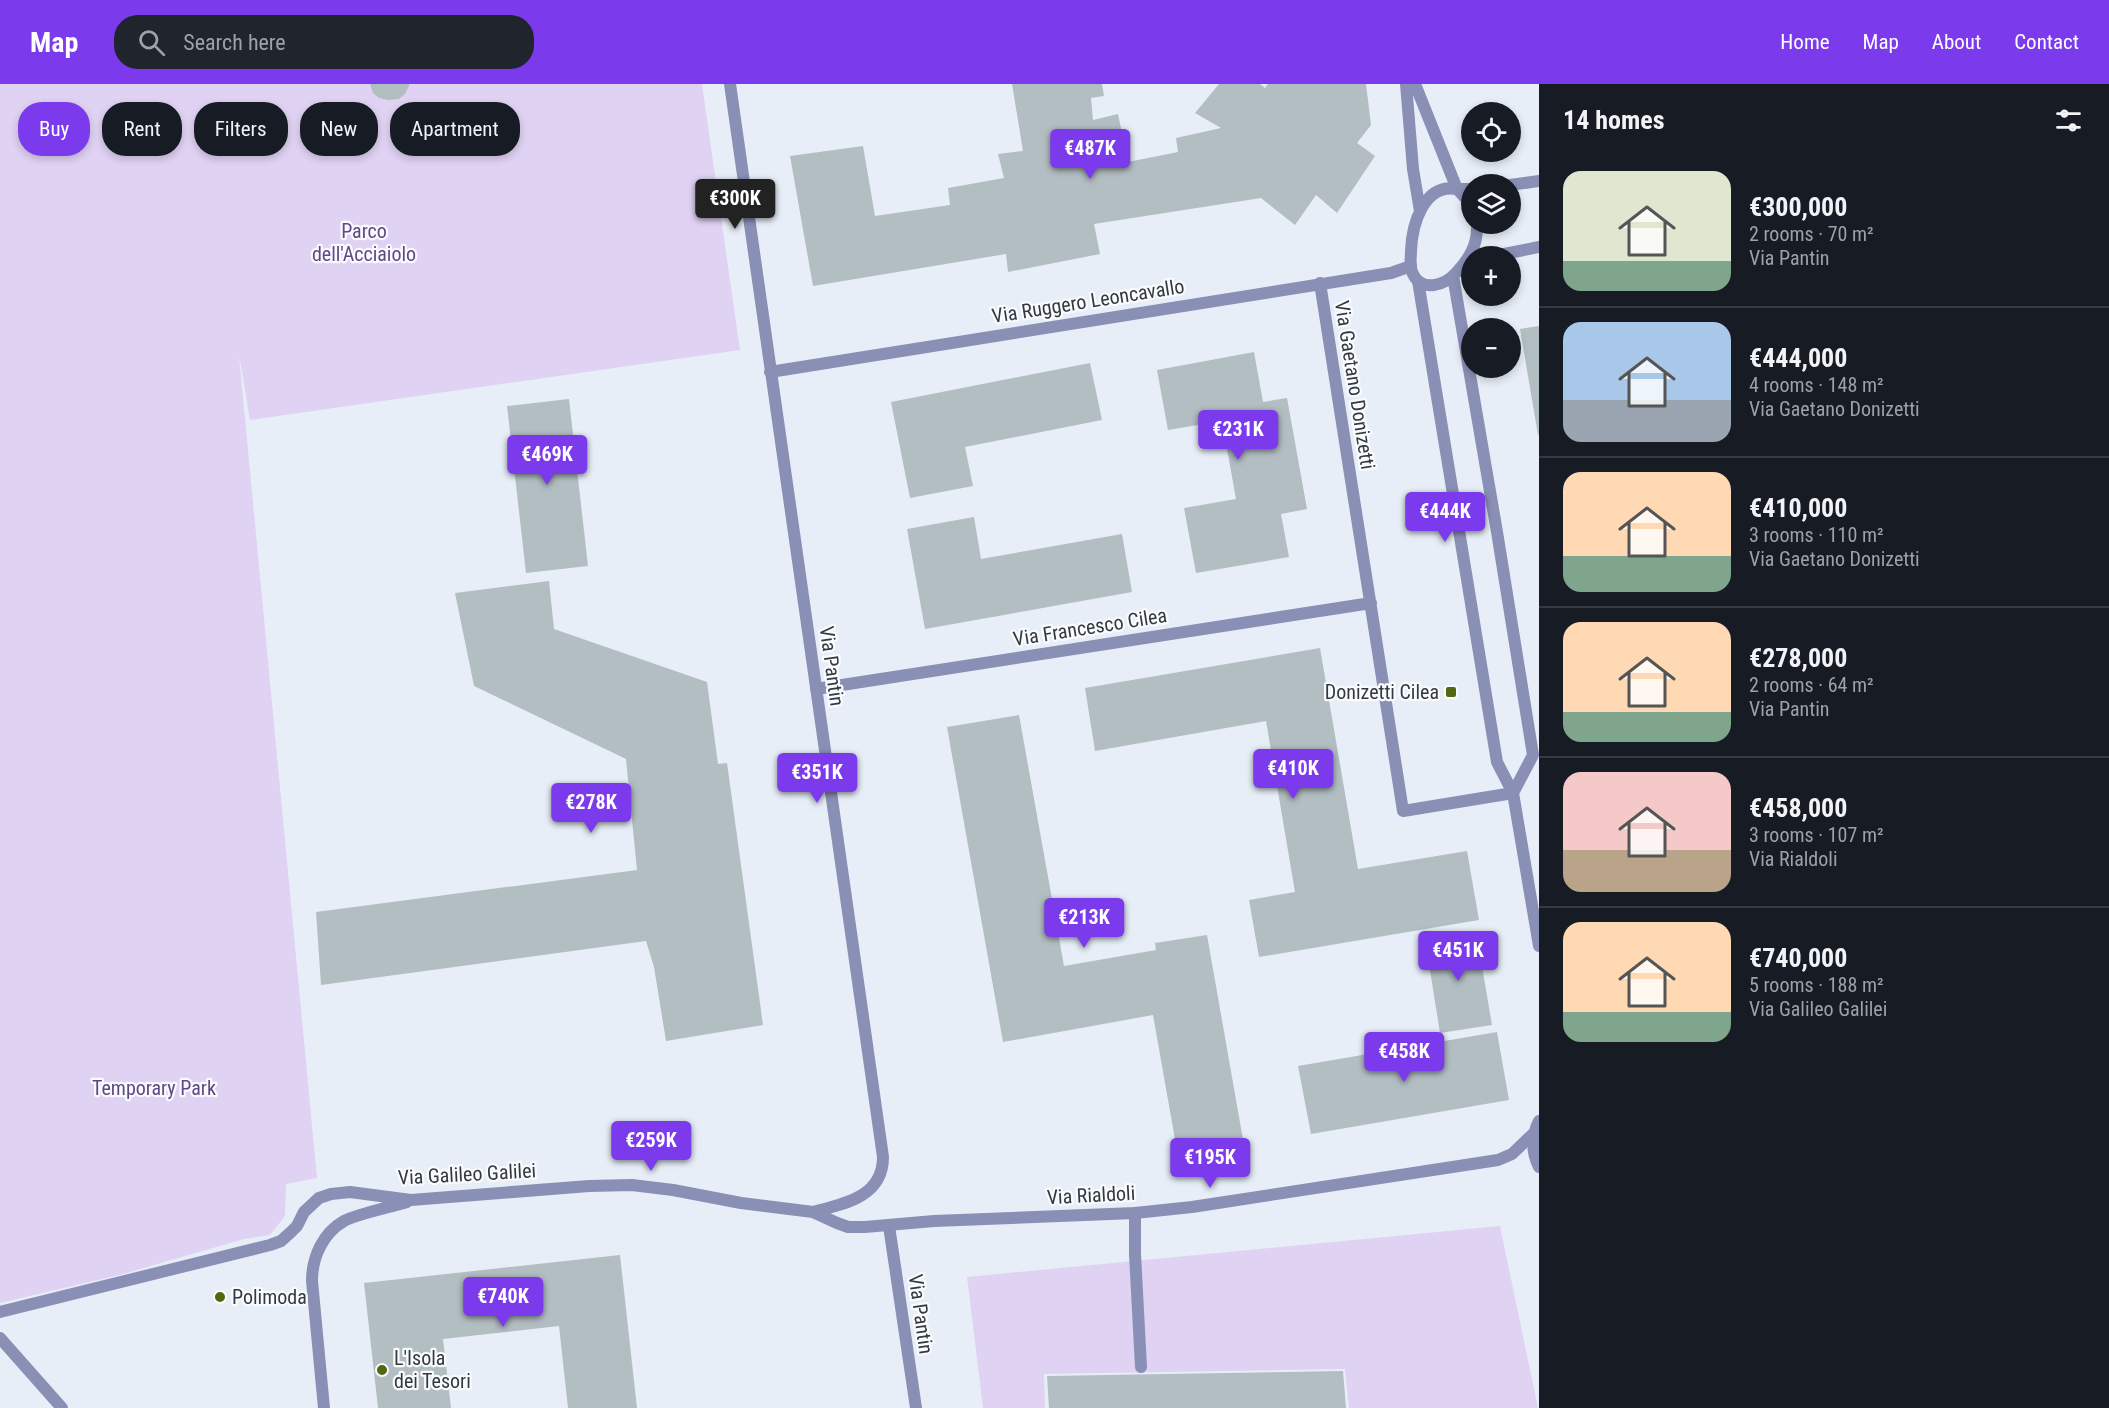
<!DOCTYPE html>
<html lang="en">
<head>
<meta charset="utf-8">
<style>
	body { margin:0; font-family:"Roboto Condensed",sans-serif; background:#20242c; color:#f1f3f6; height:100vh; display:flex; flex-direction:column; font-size:22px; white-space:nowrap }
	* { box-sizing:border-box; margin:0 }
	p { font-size:20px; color:#9ea1a6 }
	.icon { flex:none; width:33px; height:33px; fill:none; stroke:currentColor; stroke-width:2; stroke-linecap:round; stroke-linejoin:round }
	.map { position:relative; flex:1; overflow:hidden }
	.details { display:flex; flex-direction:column; background:#171b24; width:570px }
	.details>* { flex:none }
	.top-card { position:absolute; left:18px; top:18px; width:570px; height:54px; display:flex; gap:12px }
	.tools { position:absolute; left:1461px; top:18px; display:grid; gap:12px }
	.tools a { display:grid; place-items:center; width:60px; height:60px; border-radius:50%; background:#171b24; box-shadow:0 3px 9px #0003; font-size:30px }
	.price { position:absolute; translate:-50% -51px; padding:0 14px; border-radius:6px; background:#7c3aed; color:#fff; font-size:20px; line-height:39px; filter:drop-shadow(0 2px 3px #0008) }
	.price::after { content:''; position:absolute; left:50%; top:36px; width:18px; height:14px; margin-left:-9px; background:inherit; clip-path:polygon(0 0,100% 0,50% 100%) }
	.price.current { background:#222; color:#fff }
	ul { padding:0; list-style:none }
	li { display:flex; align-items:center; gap:18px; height:150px; padding:0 24px }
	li+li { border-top:2px solid #363941 }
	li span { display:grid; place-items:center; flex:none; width:168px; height:120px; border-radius:18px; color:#555 }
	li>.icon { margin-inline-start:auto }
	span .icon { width:72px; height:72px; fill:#fffc; stroke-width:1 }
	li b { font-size:26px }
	h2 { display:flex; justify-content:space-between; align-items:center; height:72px; padding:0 24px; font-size:26px }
	.tag { padding:0 21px; border-radius:24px; background:#171b24; box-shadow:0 3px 9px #0003; font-size:21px; line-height:54px }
	.tag.current { background:#7c3aed; color:#fff }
	header { display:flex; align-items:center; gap:36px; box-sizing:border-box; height:84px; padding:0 30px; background:#7c3aed; color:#fff }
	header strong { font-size:28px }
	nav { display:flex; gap:33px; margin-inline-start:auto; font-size:21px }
	.search { width:420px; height:54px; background:#20242c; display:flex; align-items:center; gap:15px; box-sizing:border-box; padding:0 21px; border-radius:24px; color:#9ea1a6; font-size:22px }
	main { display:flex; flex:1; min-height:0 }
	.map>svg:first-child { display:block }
</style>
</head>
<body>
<header>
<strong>Map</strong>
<div class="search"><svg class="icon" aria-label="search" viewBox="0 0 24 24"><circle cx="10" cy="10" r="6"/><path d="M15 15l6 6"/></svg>Search here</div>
<nav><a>Home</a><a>Map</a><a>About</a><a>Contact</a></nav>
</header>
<main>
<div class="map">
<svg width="1539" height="1324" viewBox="0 0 1539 1324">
	<rect width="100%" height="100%" fill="#e7eef7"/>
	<path fill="#e0d2f3" d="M0,0h702l38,266 -490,70 -11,-65 78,823 -31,6 -1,32 -15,19 -26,4 -121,35 -123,29z
		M1500,1142l38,182h-189l-4,-39 -301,5 1,34h-62l-16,-131z"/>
	<path fill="#b3bec3" d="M370,0h39v2l-4,8 -6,5 -11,1 -9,-2 -6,-5z
		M1012,0h90l2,12 -13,2 2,22 25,-6 10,48 50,-10 -2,-14 45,-10 -26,-15 24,-29h41l5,4 3,-4h98l5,41 -14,18 18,13 -38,57 -21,-18 -21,30 -34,-27 -167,26 6,30 -92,18 -2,-18 -193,32 -23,-130 73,-10 12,70 75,-11 -2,-17 56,-10 -6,-24 25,-3z
		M1539,242v108l-1,1 -18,-106z
		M1254,268l9,50 24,-4 20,111 -26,5 8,43 -93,16 -12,-65 52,-9 -14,-78 -54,9 -11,-60z
		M1090,279l12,57 -137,27 8,39 -63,12 -19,-96z
		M569,315l19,167 -62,7 -19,-167z
		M974,433l7,42 141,-25 10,58 -207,37 -18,-100z
		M549,497l5,48 153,53 11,82 9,-1 36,262 -97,16 -12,-74 -8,-26 -325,44 -5,-73 321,-42 -11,-111 -152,-73 -19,-93z
		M1320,564l38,221 109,-18 12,69 -220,37 -10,-57 46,-8 -29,-171 -171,30 -10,-63z
		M1019,631l45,251 92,-16 -1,-7 52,-8 38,216 -66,11 -26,-147 -150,27 -56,-315z
		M1476,847l16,94 -52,8 -15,-94z
		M1497,948l12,68 -198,34 -13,-68z
		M620,1171l17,153h-69l-9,-82 -116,13 8,69h-73l-14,-125z
		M1343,1287l3,37h-297l-2,-32z"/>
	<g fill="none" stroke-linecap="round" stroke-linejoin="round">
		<path stroke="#8a8fb6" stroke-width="12" d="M1135,1129v41l6,113
			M0,1254l62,70"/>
		<path stroke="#8a8fb6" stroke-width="12" d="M889,1142l27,182"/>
		<path stroke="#8a8fb6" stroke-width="12" d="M730,0l153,1073c0,40 -39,47 -70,55
			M1510,101l29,-4
			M1457,105h15
			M1494,172l45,-9
			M1320,199l83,528 110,-18
			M770,288l621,-99 20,-7
			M816,605l555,-86
			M0,1228l270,-67 11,-4 10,-9 6,-6 7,-14 15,-14 12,-4 19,-2 61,8 178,-14 43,-1 41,5 68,13 72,9 24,11 11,4h17l69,-6 201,-8 57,-6 306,-47 14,-6 22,-21
			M324,1324l-12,-127c0,-24 11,-48 32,-60 13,-7 47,-14 63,-19"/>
		<path stroke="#8a8fb6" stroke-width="12" d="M1406,0l7,85 7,42
			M1415,0l42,105 15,16
			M1457,105c-33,-6 -45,35 -46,62 0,7 -2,16 2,23 9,19 32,11 43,-1 14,-15 22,-29 21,-49
			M1453,192l44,256 36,223 -20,38
			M1418,197l79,481 16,31 26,153
			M1539,1037c-8,16 -8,30 0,46"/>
	</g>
	<g fill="#536611" stroke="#f8fbff" stroke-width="2">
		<rect x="1445" y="602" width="12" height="12" rx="3"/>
		<circle cx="220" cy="1213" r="6"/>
		<circle cx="382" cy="1286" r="6"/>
	</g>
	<g text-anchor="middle" stroke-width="4.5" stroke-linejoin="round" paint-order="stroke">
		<g font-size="20" fill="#644782" stroke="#f8fbff">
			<text x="364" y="154">Parco<tspan x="364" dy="23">dell'Acciaiolo</tspan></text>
			<text x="154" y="1011">Temporary Park</text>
		</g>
		<g font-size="20" fill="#36393c" stroke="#f8fbff">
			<text transform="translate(1088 217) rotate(-9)" y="7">Via Ruggero Leoncavallo</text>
			<text transform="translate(1355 301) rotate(81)" y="7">Via Gaetano Donizetti</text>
			<text transform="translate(1090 543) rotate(-9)" y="7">Via Francesco Cilea</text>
			<text transform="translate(832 582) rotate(82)" y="7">Via Pantin</text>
			<text transform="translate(467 1090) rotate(-3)" y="7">Via Galileo Galilei</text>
			<text transform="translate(1091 1111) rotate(-3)" y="7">Via Rialdoli</text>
			<text transform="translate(921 1230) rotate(82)" y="7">Via Pantin</text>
		</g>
		<g font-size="20" fill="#36393c" stroke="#f8fbff" text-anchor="start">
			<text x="1439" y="615" text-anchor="end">Donizetti Cilea</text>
			<text x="232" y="1220">Polimoda</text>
			<text x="394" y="1281">L'Isola<tspan x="394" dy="23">dei Tesori</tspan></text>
		</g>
	</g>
</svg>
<div class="tools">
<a><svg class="icon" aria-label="locate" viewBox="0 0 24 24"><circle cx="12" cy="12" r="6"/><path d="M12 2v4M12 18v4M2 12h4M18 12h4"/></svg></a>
<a><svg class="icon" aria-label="layers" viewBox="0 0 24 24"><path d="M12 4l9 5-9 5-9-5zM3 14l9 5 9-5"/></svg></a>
<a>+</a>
<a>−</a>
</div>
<b class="price" style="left:1090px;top:96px">€487K</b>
<b class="price current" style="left:735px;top:146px">€300K</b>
<b class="price" style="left:1238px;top:377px">€231K</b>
<b class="price" style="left:547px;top:402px">€469K</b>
<b class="price" style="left:1445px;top:459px">€444K</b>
<b class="price" style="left:1293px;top:716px">€410K</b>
<b class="price" style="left:817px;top:720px">€351K</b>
<b class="price" style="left:591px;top:750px">€278K</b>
<b class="price" style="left:1084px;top:865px">€213K</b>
<b class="price" style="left:1458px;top:898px">€451K</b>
<b class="price" style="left:1404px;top:999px">€458K</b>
<b class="price" style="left:651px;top:1088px">€259K</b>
<b class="price" style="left:1210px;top:1105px">€195K</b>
<b class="price" style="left:503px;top:1244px">€740K</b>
<div class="top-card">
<a class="tag current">Buy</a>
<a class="tag">Rent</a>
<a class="tag">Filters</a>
<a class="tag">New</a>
<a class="tag">Apartment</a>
</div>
</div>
<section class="details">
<h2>14 homes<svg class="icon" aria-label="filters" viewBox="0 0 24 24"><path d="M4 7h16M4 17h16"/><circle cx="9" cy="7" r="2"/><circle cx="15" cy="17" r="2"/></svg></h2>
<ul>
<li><span style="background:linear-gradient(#dfe7d0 75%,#7fa58c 0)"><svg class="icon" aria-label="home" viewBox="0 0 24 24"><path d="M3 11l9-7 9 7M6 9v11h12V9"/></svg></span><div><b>€300,000</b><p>2 rooms · 70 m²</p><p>Via Pantin</p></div></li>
<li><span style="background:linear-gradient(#a9c7e8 65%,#9aa5b1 0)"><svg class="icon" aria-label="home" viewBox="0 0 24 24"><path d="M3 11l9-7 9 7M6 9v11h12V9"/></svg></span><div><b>€444,000</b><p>4 rooms · 148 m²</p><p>Via Gaetano Donizetti</p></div></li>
<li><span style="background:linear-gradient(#ffd9b3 70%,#7fa58c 0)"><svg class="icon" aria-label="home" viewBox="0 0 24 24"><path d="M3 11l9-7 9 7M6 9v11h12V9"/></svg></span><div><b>€410,000</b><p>3 rooms · 110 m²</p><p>Via Gaetano Donizetti</p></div></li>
<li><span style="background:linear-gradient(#ffd9b3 75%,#7fa58c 0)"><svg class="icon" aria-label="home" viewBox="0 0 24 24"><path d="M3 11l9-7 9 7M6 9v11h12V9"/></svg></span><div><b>€278,000</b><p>2 rooms · 64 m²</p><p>Via Pantin</p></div></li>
<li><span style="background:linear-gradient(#f6c9c9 65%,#b9a48a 0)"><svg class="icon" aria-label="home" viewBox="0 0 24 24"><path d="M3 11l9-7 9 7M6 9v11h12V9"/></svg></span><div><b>€458,000</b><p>3 rooms · 107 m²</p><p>Via Rialdoli</p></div></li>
<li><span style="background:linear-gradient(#ffd9b3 75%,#7fa58c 0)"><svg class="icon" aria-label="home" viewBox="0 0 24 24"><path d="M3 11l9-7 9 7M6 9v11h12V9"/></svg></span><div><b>€740,000</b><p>5 rooms · 188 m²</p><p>Via Galileo Galilei</p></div></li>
</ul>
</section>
</main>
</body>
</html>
